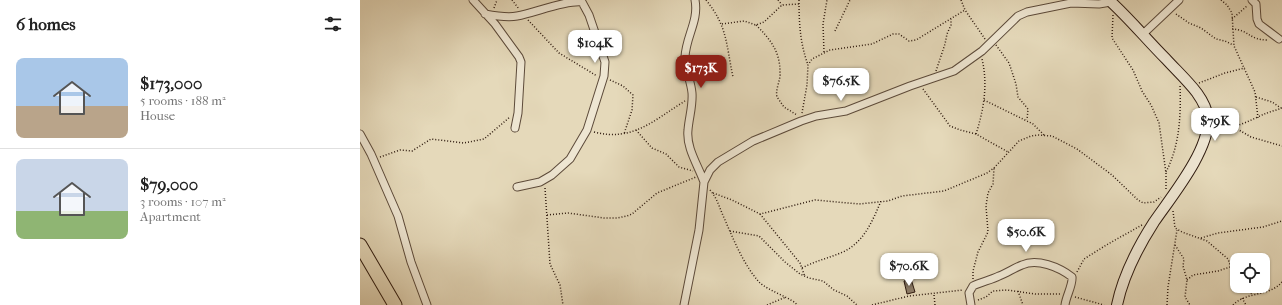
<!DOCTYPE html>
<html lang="en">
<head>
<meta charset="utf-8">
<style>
	body { margin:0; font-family:"IM FELL French Canon",serif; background:#f2f2f2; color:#222; height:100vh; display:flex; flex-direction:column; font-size:15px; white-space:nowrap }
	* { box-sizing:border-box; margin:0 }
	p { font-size:13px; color:#767676 }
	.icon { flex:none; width:22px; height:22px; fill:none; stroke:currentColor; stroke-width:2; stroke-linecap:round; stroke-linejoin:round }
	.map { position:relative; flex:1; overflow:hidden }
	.details { display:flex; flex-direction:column; background:#fff; width:360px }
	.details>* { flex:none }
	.buttons { position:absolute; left:870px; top:253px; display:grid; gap:8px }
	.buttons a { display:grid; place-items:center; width:40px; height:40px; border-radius:8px; background:#fff; box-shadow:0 1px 3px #0004; font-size:20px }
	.price { position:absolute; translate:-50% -34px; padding:0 9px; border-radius:8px; background:#fff; color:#222; font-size:13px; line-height:26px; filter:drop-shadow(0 1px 2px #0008) }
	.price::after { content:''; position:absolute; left:50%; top:24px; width:12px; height:9px; margin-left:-6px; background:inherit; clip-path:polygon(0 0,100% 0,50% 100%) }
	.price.selected { background:#8f2418; color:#fff }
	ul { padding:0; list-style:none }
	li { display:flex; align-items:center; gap:12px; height:100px; padding:0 16px }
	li+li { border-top:1px solid #e0e0e0 }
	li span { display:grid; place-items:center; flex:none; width:112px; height:80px; border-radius:8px; color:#555 }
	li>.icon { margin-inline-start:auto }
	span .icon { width:48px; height:48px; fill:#fffc; stroke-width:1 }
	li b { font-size:17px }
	h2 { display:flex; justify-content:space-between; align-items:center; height:48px; padding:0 16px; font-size:17px }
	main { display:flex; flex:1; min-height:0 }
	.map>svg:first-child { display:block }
</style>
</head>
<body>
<main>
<section class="details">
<h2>6 homes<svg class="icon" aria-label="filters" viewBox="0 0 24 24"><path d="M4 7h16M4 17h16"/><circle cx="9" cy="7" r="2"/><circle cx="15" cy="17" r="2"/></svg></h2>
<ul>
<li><span style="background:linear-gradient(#a9c7e8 60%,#b9a48a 0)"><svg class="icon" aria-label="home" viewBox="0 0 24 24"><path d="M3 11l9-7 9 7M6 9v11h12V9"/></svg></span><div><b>$173,000</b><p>5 rooms · 188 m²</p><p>House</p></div></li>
<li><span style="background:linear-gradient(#c9d6e8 65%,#8fb573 0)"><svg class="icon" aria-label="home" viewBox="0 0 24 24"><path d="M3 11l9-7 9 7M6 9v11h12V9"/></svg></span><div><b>$79,000</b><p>3 rooms · 107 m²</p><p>Apartment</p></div></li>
</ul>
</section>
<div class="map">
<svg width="922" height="305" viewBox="0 0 922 305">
	<rect width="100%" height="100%" fill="#e5d9ba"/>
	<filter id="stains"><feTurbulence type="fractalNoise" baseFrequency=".005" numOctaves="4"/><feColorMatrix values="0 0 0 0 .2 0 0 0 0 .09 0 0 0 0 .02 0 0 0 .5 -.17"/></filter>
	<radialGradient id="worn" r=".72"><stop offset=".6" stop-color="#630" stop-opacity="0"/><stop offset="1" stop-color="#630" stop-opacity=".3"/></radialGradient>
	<path fill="#8d7d68" stroke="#2e1a0f" d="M551,279l4,13 -8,2 -3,-13z"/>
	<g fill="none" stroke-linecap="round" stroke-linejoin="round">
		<g stroke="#5c4a3a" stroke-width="9">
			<path id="street" d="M113,0l22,24 24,33 2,5 -3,51 -3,15
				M335,0c4,21 -9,36 -10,57 0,13 6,24 7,36 1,13 -3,24 -4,37 -2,18 10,35 16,52
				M892,0l4,4 1,15 2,5 20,15
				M125,14c11,2 22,4 32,2 18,-3 48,-16 65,-14l7,13 16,47 -1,14 -17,54 -17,29 -18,16 -12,7 -23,5
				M782,35l37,-35
				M0,134l11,20 27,62 13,46 16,43
				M324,305l15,-75 5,-48 6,-12 8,-8 35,-21 48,-20 15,-5 30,-5 64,-25 44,-15 28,-20 36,-35 9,-4 44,-9 28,1 12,-2
				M611,305l-2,-12 4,-7c8,-4 18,-6 26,-10 8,-3 15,-8 23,-11 15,-7 37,2 50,12 1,8 -6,19 -7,28"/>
		</g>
		<g stroke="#2e1a0f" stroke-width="12">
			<path id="secondary" d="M749,0c20,18 38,40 57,59 10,11 22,22 31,34 5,7 10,16 11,25 2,32 -37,79 -54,104 -16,25 -31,54 -37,83"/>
		</g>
		<g stroke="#2e1a0f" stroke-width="15">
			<path id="highway" d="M0,245l35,60"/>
		</g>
		<path stroke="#2e1a0f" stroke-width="1.5" stroke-dasharray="1 2" stroke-linecap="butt" d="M152,0l7,9
			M346,0c22,27 20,45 27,77
			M418,0l4,5
			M439,0c0,23 1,43 9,65
			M601,0l4,10 20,29
			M861,0l6,5 5,8 2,33 21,46 3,26
			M134,8l3,-8
			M816,14l13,9 12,5 15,11 9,2 8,4
			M753,15l-1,23 21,32 9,21 9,14 8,18 7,50v17
			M872,19l15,-13
			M168,20l31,33 38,23
			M362,24l22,-3 12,4 8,-3 18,-17 17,-1
			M396,25c14,14 24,26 24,47 1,8 -5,17 -3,25l7,10 13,8
			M872,29c18,1 17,11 35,11
			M475,31l15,-31
			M636,45l13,18 7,21 2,13 10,12 -1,11
			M464,52l-1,-28 4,-24
			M576,71l9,-27 2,-10 4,-9v-6
			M250,80l13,6 10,9 -1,15 -8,24
			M839,83l26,-10 20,-5
			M563,89l27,37 10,4 16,4 32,18
			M896,97l16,5 9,6
			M624,100l49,24 11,11
			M442,113l5,-28 1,-20 4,-6 18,-9 42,-6 21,-10h6l10,7 7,-1 49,-30
			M856,124c16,9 37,-6 51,-11 5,-2 10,-3 15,-5
			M872,126l19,11 31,9
			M276,130l16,18 14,6 13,13 14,4
			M234,132c39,10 60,-12 91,-31
			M616,134c8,-25 12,-50 6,-75
			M20,157l20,-7 12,1 19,-12 33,4 20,-4 26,-22
			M806,172c14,-27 15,-58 14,-87
			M185,188l5,76 10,21 3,20
			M350,190c8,9 10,20 15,30 9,21 19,45 34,62 9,9 35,17 38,23
			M353,193l19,7 28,14 55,-14 44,4 29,-3 14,-5 42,-5 43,-18 7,-5 25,-27 12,-5 7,-1 14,1 25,13 35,26 26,25 5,3 11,-1 7,-5
			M813,211l2,17 7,4 25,9 21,18 4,11 5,7
			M400,214l40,49 5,14
			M187,215l21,-2 36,5h13l10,-2 5,-2 25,-21 39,-16
			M370,231l29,5 26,26 15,12 9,4 14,3 11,9 13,6 10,9
			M841,238l17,-5 45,-6 19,-6
			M815,245l9,14 -1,7 4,14 -2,17 5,8
			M442,268c13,-7 27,-10 41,-16 21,-10 29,-30 38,-51
			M717,272l7,-13 24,-15 34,-19
			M613,279v-8l5,-19 10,-20 -2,-26 2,-13 5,-9 1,-16
			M827,280l6,-5 25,-4 12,-4
			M885,286l8,9
			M658,291l5,14
			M574,295l1,10
			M715,297l29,8
			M882,298l4,7
			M618,300l8,-3 7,-6 14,-1 28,4h26
			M407,305l19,-8
			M512,305l37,-9 54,-6
			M807,305l1,-18 9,-57
			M873,305c14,-14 36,-8 49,-23"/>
		<use href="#street" stroke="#eee6d2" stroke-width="7"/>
		<use href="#secondary" stroke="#eee6d2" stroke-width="10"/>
		<use href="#highway" stroke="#e5d9ba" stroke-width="13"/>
	</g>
	<rect width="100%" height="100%" filter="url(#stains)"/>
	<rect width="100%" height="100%" fill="url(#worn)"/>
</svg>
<div class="buttons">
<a><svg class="icon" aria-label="locate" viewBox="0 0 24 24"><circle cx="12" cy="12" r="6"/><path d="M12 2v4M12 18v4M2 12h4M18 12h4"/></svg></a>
</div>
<b class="price" style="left:235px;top:64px">$104K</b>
<b class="price selected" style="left:341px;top:89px">$173K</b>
<b class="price" style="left:481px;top:102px">$76.5K</b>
<b class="price" style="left:855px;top:142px">$79K</b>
<b class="price" style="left:666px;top:253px">$50.6K</b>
<b class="price" style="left:549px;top:287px">$70.6K</b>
</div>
</main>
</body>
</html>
